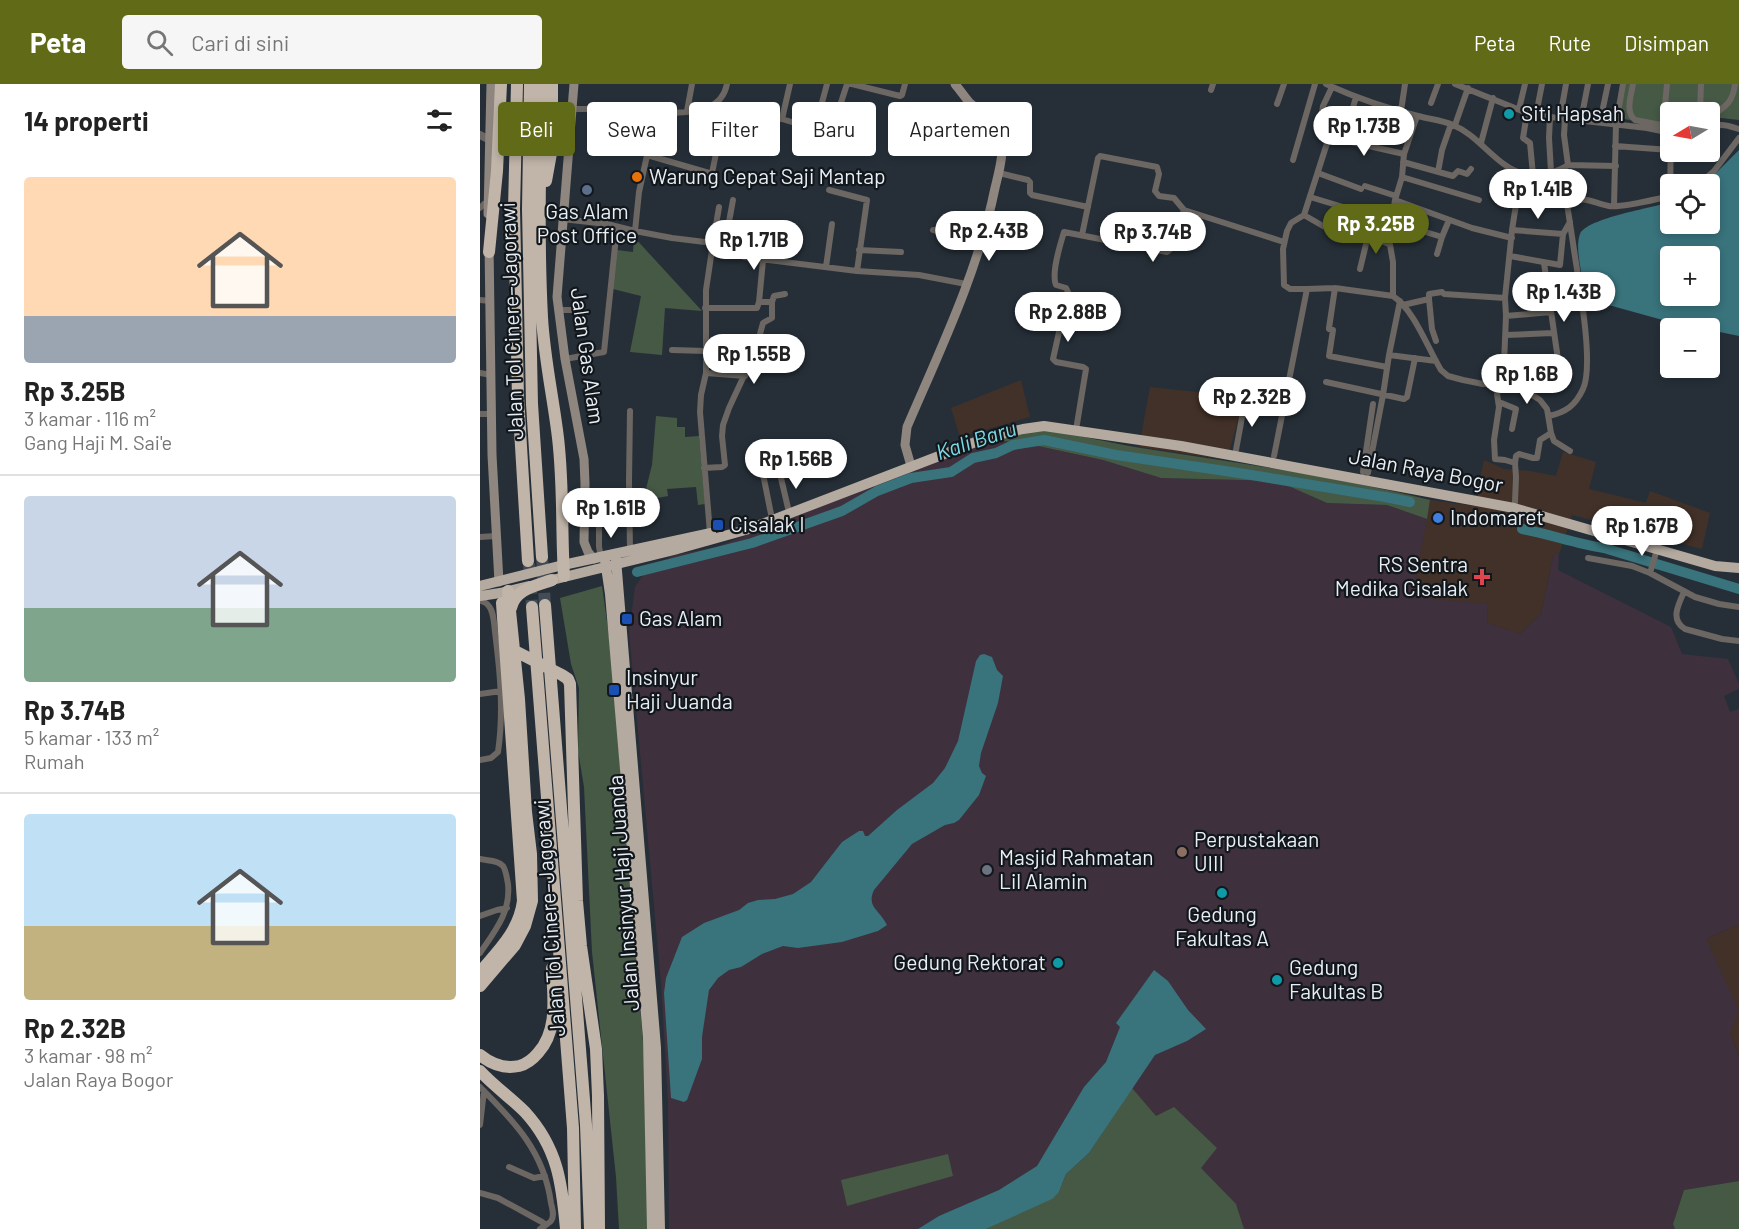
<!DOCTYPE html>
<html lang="id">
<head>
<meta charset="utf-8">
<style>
	body { margin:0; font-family:Barlow,sans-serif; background:#f6f6f6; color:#222; height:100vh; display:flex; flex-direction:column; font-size:22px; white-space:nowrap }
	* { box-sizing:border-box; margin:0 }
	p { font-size:20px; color:#767676 }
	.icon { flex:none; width:33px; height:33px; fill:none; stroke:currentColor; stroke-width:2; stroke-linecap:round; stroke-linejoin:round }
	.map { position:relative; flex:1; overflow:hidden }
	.sheet { display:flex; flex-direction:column; background:#fff; width:480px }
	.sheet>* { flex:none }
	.banner { position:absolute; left:18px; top:18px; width:570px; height:54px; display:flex; gap:12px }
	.needle { width:39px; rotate:260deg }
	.fabs { position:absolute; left:1180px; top:18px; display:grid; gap:12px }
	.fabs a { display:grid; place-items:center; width:60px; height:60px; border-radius:6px; background:#fff; box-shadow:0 3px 9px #0003; font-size:30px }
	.price { position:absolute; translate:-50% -51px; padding:0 14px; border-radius:21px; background:#fff; color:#222; font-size:20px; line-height:39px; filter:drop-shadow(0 2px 3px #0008) }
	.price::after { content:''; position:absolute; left:50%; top:36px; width:18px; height:14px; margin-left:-9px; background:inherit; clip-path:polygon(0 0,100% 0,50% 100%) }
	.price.selected { background:#616b17; color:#fff }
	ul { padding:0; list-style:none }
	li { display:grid; align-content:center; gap:12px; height:318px; padding:0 24px }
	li+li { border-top:2px solid #e0e0e0 }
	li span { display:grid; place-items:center; height:186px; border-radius:6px; color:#555 }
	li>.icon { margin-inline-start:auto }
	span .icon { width:108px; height:108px; fill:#fffc; stroke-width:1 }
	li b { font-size:26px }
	h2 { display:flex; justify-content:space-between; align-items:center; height:72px; padding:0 24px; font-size:26px }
	.tag { padding:0 21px; border-radius:6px; background:#fff; box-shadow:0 3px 9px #0003; font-size:21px; line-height:54px }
	.tag.selected { background:#616b17; color:#fff }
	header { display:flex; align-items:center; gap:36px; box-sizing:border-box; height:84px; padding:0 30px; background:#616b17; color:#fff }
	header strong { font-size:28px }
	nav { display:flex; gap:33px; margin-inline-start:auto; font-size:21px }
	.search { width:420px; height:54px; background:#f6f6f6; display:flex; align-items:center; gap:15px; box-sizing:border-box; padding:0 21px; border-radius:6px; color:#767676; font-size:22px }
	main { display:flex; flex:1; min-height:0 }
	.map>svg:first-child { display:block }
</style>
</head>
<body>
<header>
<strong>Peta</strong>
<div class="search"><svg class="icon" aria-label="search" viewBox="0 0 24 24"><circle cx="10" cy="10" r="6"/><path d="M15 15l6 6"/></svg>Cari di sini</div>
<nav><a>Peta</a><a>Rute</a><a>Disimpan</a></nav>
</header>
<main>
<section class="sheet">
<h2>14 properti<svg class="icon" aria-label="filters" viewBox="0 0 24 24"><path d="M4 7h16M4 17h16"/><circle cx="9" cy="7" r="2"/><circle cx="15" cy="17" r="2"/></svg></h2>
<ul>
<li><span style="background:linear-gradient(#ffd9b3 75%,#9aa5b1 0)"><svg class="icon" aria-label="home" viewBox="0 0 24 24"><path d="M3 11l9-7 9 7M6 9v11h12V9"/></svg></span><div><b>Rp 3.25B</b><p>3 kamar · 116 m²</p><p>Gang Haji M. Sai'e</p></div></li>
<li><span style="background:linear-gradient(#c9d6e8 60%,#7fa58c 0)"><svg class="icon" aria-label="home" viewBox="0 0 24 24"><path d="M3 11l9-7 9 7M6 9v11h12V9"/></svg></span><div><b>Rp 3.74B</b><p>5 kamar · 133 m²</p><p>Rumah</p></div></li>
<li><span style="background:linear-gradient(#bfe0f5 60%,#c2b280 0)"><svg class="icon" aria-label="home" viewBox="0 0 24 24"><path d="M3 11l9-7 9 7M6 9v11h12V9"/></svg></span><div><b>Rp 2.32B</b><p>3 kamar · 98 m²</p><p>Jalan Raya Bogor</p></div></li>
</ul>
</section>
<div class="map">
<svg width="1259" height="1145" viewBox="0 0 1259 1145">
	<rect width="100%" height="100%" fill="#262f38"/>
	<path fill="#423128" d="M541,296l9,37 -70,20 -9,-29z
		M670,303l94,10 -17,63 -88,-13z
		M1083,368l33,10 -7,27 57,14 4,-12 60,22 -8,36 -130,-34 -13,39 -5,-1 -13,61 -21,20 -33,-11 1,-18 -76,-8 18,-97 44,6 10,-46 20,9 26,2 26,5z
		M1259,840v132l-9,-23 -24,-94z"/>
	<path fill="#3e303d" d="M517,356l41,6 65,14 58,18 116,3 50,22 60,2 40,14 -15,78 76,7 -1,19 33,11 21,-20 13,-61 5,1 -1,16 113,57 11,27 46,5 11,25v5l-15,7 6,16 9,-3v215l-33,15 33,72 -9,22 9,23v125l-55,9 -11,34 2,5h-1006l-1,-126 -7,-120 -32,-351 6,-45 8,-12 27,-7 -1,-12 47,-9 248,-96z"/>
	<path fill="#455945" d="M1145,0h114v36l-27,-3 -2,4v-9h-39v16l-52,-10z
		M154,153l68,74 -37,-3 -3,47 -32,-3 11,-56 -32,-8 8,-38 16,2z
		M176,332l21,2v9h8v10l14,-1 6,68 -7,1 -2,-18 -29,2 1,7 -21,4 -2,-7 7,-28z
		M567,345c31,6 63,14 94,19 97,15 195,28 289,52l-3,19 -40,-14 -60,-2 -50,-22 -116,-3 -58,-18 -65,-14 -41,-6 -33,11 25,-14z
		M122,502l8,57 36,435 2,151h-29l-3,-52 -24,-225 -8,-165 -6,-36 1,-63 -8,-24 -11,-66z
		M652,1004l24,28 18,-9 43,41 -16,20 35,36 8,25h-258l73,-37 7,-18 23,-21z
		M468,1070l5,22 -106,30 -6,-26z
		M1259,1097v48h-64l-2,-5 11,-34z"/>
	<path fill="#39737c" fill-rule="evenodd" d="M1259,66v186l-29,-6v-2h-10l-41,-9 -72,-20c-3,-16 -13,-50 -7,-65 7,-16 72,-26 91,-32v22h39v-40h-5zM1191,172h39v40h-39z
		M504,570l8,3 5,13 6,6 -5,27 -17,50 -2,13 3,7 4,3 -7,19 -20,25 -5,3 -9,2 -33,19 -38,46c-8,17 6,20 13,35l-9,6 -36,11 -44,6 -15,-2 -21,8 -21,13 -12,3 -11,8 -9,12 -7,47v22l-15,41 -3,2 -13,-4 -7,-105 2,-15 16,-41 22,-14 35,-13 9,-7 10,-3 17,-1 18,-5 18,-12 31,-40 17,-11h4l2,5h3l29,-26 36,-27 12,-15 13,-27 18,-80 4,-6z
		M674,886l14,11 20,29 18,19 -19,12 -32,14 -66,98 -23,21 -7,18 -7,7 -66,30h-68l21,-13 60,-26 38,-24 47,-79 22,-25 14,-35 -4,-4z"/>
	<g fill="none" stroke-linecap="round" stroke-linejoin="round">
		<path stroke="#39737c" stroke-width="10" d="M1042,445c28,5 54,15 82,19l135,41
			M157,488l115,-29 90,-32 35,-20 34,-13 40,-6 22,-14 23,-5 17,-8 31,-5 72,15 123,18 146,24 25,5"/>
		<path stroke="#434c54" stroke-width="12" stroke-dasharray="12 6" stroke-linecap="butt" d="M62,473l3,48
			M49,480l3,43"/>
		<path stroke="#6c6762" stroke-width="6" d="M372,0l48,12 2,-1 3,-11
			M846,0c30,14 60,24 92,32 11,3 24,4 35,9 27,11 42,41 71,49 15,3 32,-1 44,-9l-4,-30 1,-16
			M975,0l72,29 23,4 97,11 24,5
			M1153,0c-2,12 -8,28 2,36l36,7
			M731,6l2,-6
			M951,19l7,-19
			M797,20l7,-20
			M232,23l7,2 63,10 46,14
			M92,25h17l18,10
			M1039,25l6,-25
			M340,26l7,-26
			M207,27l5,-27
			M921,27l4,-27
			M1220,28l1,-28
			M1047,29l-4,25 7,5 3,32
			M357,31l10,-31
			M1056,31l6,-31
			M1070,33l-1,21 2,34
			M1230,33c15,-10 23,-14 25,-33
			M1080,34l6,-34
			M302,35l8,-35
			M1101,36l7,-36
			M1120,38l8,-38
			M868,41l8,-28
			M975,41l13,-37
			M1183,41l4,-41
			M899,47l6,-24
			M1230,49c7,-13 18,-7 29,-4
			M849,53l75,17
			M1001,59l12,-45
			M1135,62l55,4
			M167,71l62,18h3l13,-63
			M813,76l22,-76
			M923,78l50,14 5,-5 9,3 4,-5
			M1088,81l48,1
			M958,88l4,-22 9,-26
			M519,89l29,7 2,2v11l2,2 56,12
			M838,89l43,16
			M922,93l77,23
			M1219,100l15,-13 25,-33
			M885,102l31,10
			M349,106l38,10 -10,71
			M1190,112l1,-63
			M830,113l132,40 7,-17
			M915,116l77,28 40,10
			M1088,120c16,-10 24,-1 41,2 15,2 46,-7 62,-10
			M1134,122l2,-82 7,-40
			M239,123l-6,36 31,14 113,14 62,4 47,9
			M0,124l4,-4 4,-1
			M824,131l19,11 45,10 21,8
			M82,135l45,5 28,7
			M453,146l50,9
			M1032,146l51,4
			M602,151l16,-77 2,-2 57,11 2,7 -4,17 4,5 15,2 10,12 100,32
			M244,165l9,-49
			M379,166l42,2
			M957,170l5,-17
			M1030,172l50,9 3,-31 7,-12
			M1064,179l18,124
			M346,183l6,-43
			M880,185l8,-33
			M855,204l-6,40v1l4,1 -4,26 58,11
			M827,205h-17l-6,-4 -1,-36 4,-18 4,-8 13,-8 25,-78v-6l-7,-2 -2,-3 3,-20 9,-19
			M913,212v-34l-4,-23 6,-39 7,-23 2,-23 13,-38
			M949,215l3,30 4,12
			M0,216l10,1
			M292,218l2,-6 11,-2
			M923,221l26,-6v-5l13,-2 2,2 61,4
			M225,224h52l2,-6 4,-42
			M78,226h19
			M1026,232l45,-4
			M1026,251l47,-2
			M192,266l34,1
			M909,271l47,6
			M85,275l39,-7 13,-125
			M1024,279l54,3
			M0,289l11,2
			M226,289l39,3
			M846,298l78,17 3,-2 8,-39
			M1019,318l17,7 -4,20
			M150,327l-1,70 1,70
			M0,330h11
			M1069,332c17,-4 26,-10 34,-27 12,-26 -6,-115 -10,-146 -4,-25 -7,-49 -12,-73
			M596,346l10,-61 -3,-2 -27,-5 -3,-3 15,-67 -2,-4 -10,-3c-5,-11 4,-40 8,-53l103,20 5,-4 12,-38
			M756,366l9,-49
			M794,372l33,-167 28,-1 58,8c22,15 34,51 48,74l7,6 15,4 20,4h22l24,9 11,7 7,9 4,24 3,8 16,10
			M1035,379l1,-7 3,-2 14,4h4l3,-18 11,-7
			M224,384l18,-1 3,-2 -3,-29 1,-11 6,-17 26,-56 8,-29 9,-5v-16h-13
			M883,388l10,-68
			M888,389l15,-78 6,-40 11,-54
			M283,390l8,40
			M301,394l7,30
			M1035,418l1,-25 -1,-14 -10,-3 -10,-1 -1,-19 5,-33 -2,-13 7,-31 2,-47 -1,-18 7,-68 9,-57
			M119,439v24l2,10
			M230,449l-10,-121 1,-17 5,-22v-83l7,-47 -41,-5 -37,-7 4,-39 16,-73 2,-3 5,-2c25,-3 59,1 65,-30
			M0,453l16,-1
			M1108,474l44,8 18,7 45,24 24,7 20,3
			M1170,489l9,-30
			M1204,508c-6,13 -14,28 1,37l37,10 17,2
			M0,516c3,2 6,2 8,5 6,6 6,19 7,27 5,40 9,79 3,120l-7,6 -11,2
			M0,610l21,-3
			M0,775c7,2 18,1 23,7 3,4 4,13 5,18 3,28 -13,47 -28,69
			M0,832l17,-6 10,-2
			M0,1003c35,35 64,65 71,116 1,5 4,13 0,18 -3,3 -8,6 -11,8
			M0,1041l4,-34
			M29,1083l25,11 11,-2
			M0,1109l18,5 44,24 4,3"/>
		<path stroke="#6c6762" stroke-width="8" d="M0,51l10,5"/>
		<path stroke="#8f877f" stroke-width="9" d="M94,0l-17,213 8,62 19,100 1,25 -1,58 4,10 6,7
			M8,130l3,-130
			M9,161l3,210 7,127
			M431,382l-6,-21 2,-18c33,-77 71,-155 88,-239 4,-17 10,-36 5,-53 -5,-16 -20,-22 -31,-33 -5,-6 -9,-12 -14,-18"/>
		<path stroke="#b5aa9f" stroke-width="10" d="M136,475l40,489 4,181
			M125,476l5,34 38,444 4,191
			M64,498l130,-32 75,-21 237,-91 37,-9 21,-3 137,20 333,62 201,58 24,2
			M0,502l83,-21 148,-32
			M0,512l20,-3 29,-7"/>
		<path stroke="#c1b5a9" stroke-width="12" d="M37,0l-3,125 4,188 10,164
			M50,0l-2,125 4,195 10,153
			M62,0c-2,78 -4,156 0,233 2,38 10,75 15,113 7,49 4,98 7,146
			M66,97l6,-33v-64
			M9,168l8,-81 4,-87
			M65,521l41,520 4,104
			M52,523l41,521 2,101
			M31,524c4,-19 24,-22 41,-28
			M35,567l47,24 6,4 2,5 7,217 4,45 15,103 2,47 1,133
			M0,888c19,-22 39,-41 43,-71l-21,-298
			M0,902l35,-41 10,-19 7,-25 -1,-47 -5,-42 -7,-113 -11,-108
			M0,971c11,9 25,14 39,11 8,-2 14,-7 19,-13 21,-23 15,-57 14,-85
			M0,987c14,15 31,27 45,41 33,36 37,72 41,117"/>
	</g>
	<g fill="#0f9aa8" stroke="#12171b" stroke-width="2">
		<circle cx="1029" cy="30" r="6"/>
		<circle cx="742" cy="809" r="6"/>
		<circle cx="578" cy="879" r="6"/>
		<circle cx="797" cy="896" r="6"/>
	</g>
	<circle fill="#e8710a" stroke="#12171b" stroke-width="2" cx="157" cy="93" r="6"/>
	<circle fill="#5c6f8a" stroke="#12171b" stroke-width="2" cx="107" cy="106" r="6"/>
	<circle fill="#3f7fe0" stroke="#12171b" stroke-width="2" cx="958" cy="434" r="6"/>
	<g fill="#1a4fb4" stroke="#12171b" stroke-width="2">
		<rect x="232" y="435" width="12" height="12" rx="3"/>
		<rect x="141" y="529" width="12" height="12" rx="3"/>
		<rect x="128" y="600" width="12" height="12" rx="3"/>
	</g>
	<path fill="#e0444e" stroke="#12171b" stroke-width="2" d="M999 484h6v6h6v6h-6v6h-6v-6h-6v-6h6z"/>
	<circle fill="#8d6e63" stroke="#12171b" stroke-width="2" cx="702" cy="768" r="6"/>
	<circle fill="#6b7280" stroke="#12171b" stroke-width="2" cx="507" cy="786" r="6"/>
	<g text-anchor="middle" stroke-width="4.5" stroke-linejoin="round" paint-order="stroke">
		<g font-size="21" fill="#e8eef5" stroke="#12171b" text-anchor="start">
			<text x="1041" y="37">Siti Hapsah</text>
			<text x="169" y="100">Warung Cepat Saji Mantap</text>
			<text x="107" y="135" text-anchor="middle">Gas Alam<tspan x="107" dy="24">Post Office</tspan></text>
			<text x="970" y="441">Indomaret</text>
			<text x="250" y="448">Cisalak I</text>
			<text x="988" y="488" text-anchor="end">RS Sentra<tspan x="988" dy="24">Medika Cisalak</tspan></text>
			<text x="159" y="542">Gas Alam</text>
			<text x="146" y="601">Insinyur<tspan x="146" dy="24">Haji Juanda</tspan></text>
			<text x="714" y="763">Perpustakaan<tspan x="714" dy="24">UIII</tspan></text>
			<text x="519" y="781">Masjid Rahmatan<tspan x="519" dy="24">Lil Alamin</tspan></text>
			<text x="742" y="838" text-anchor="middle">Gedung<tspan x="742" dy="24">Fakultas A</tspan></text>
			<text x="566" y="886" text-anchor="end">Gedung Rektorat</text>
			<text x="809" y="891">Gedung<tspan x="809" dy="24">Fakultas B</tspan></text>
		</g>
		<g font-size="21" fill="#e8eef5" stroke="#12171b">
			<text transform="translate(32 237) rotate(-92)" y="7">Jalan Tol Cinere–Jagorawi</text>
			<text transform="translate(107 272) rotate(82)" y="7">Jalan Gas Alam</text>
			<text transform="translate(946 387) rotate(11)" y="7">Jalan Raya Bogor</text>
			<text transform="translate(144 809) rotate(-94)" y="7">Jalan Insinyur Haji Juanda</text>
			<text transform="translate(70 834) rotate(-94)" y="7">Jalan Tol Cinere–Jagorawi</text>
		</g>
		<g font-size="22" font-style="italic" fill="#7bdae8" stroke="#12171b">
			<text transform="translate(496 356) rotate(-18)" y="8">Kali Baru</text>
		</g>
	</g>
</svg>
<div class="fabs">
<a><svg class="needle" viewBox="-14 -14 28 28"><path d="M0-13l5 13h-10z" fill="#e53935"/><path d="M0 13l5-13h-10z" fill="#767676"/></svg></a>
<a><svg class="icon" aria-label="locate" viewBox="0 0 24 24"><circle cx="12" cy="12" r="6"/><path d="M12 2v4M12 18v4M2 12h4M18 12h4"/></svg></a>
<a>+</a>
<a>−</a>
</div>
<b class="price" style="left:884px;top:73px">Rp 1.73B</b>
<b class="price" style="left:1058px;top:136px">Rp 1.41B</b>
<b class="price selected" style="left:896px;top:171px">Rp 3.25B</b>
<b class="price" style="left:509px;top:178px">Rp 2.43B</b>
<b class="price" style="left:673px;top:179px">Rp 3.74B</b>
<b class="price" style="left:274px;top:187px">Rp 1.71B</b>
<b class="price" style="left:1084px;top:239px">Rp 1.43B</b>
<b class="price" style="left:588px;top:259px">Rp 2.88B</b>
<b class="price" style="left:274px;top:301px">Rp 1.55B</b>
<b class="price" style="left:1047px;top:321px">Rp 1.6B</b>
<b class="price" style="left:772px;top:344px">Rp 2.32B</b>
<b class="price" style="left:316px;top:406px">Rp 1.56B</b>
<b class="price" style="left:131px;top:455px">Rp 1.61B</b>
<b class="price" style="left:1162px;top:473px">Rp 1.67B</b>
<div class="banner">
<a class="tag selected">Beli</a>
<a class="tag">Sewa</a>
<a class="tag">Filter</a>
<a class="tag">Baru</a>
<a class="tag">Apartemen</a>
</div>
</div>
</main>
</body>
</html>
